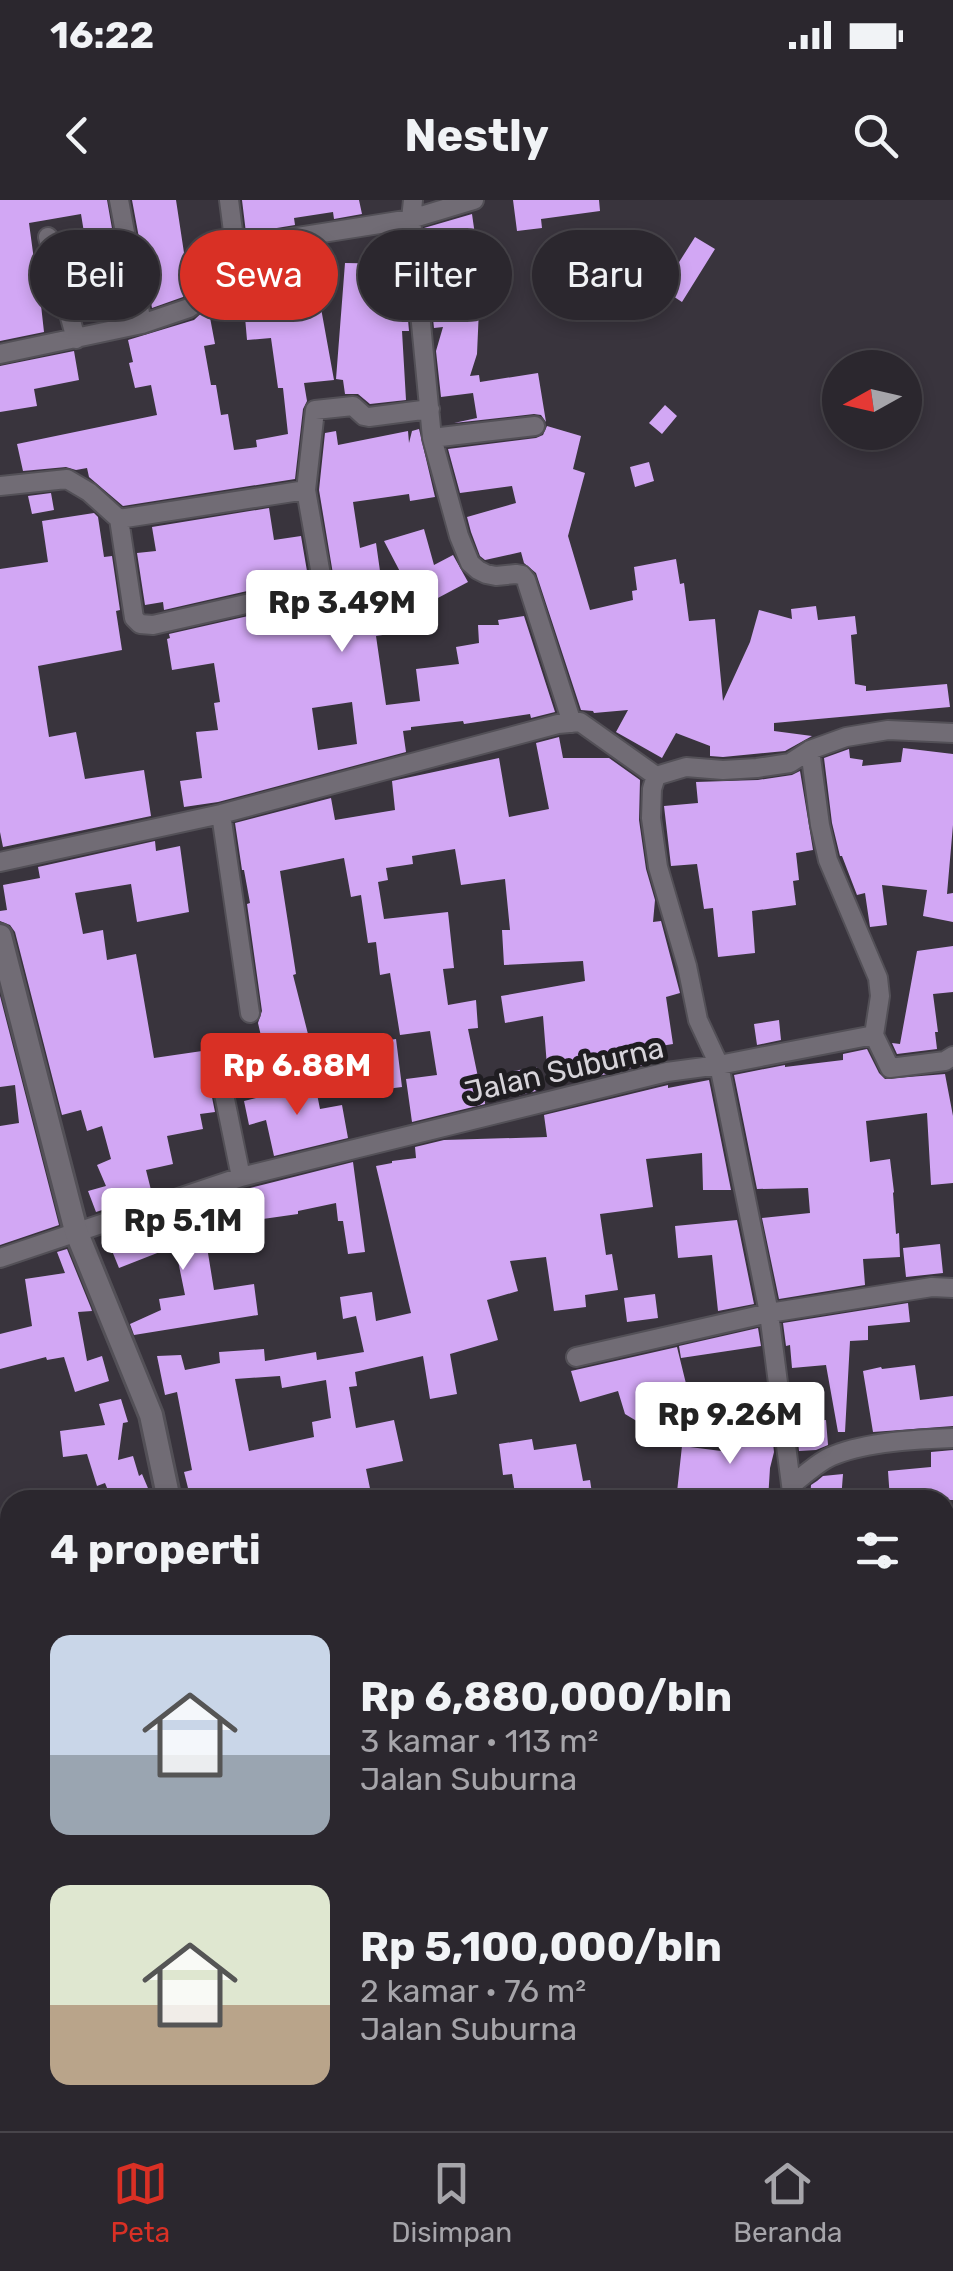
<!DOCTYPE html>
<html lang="id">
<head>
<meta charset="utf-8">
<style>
	body { margin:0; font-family:Rubik,sans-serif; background:#37333a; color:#f1f3f6; height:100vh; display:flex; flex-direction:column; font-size:38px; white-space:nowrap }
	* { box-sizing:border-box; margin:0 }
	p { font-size:32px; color:#a6a5aa }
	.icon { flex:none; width:55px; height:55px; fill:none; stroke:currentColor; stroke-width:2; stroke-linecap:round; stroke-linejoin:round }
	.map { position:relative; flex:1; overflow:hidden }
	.drawer { position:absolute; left:0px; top:1290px; width:955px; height:642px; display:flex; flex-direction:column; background:#2b272e; border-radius:30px 30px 0 0; box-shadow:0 5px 15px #0003,0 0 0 2px #47444a }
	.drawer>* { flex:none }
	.top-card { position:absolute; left:30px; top:30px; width:895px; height:90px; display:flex; gap:20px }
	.needle { width:65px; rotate:262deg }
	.controls { position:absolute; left:822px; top:150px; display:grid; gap:20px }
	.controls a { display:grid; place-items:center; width:100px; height:100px; border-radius:50%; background:#2b272e; box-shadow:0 5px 15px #0003,0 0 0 2px #47444a; font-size:50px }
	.price { position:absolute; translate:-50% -85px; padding:0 22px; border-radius:10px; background:#fff; color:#222; font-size:32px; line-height:65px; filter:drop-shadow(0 2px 5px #0008) }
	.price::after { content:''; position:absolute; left:50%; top:60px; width:30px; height:22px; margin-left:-15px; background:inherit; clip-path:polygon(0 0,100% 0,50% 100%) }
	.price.on { background:#d93025; color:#fff }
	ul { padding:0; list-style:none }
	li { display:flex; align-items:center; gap:30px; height:250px; padding:0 50px }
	li span { display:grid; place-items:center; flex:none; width:280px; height:200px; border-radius:20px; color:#555 }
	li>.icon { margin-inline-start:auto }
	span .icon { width:120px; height:120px; fill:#fffc; stroke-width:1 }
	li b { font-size:42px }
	h2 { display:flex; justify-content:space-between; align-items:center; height:120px; padding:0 50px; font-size:42px }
	.pill { padding:0 35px; border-radius:45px; background:#2b272e; box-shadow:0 5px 15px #0003,0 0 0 2px #47444a; font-size:35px; line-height:90px }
	.pill.on { background:#d93025; color:#fff }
	.status { display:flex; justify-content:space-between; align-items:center; height:70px; padding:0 50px; background:#2b272e; direction:ltr }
	.status svg { height:28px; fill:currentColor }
	header { display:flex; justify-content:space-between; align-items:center; height:130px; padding:0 50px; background:#2b272e; font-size:45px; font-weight:700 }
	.menu { display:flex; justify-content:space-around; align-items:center; height:140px; border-top:2px solid #47444a; background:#2b272e; font-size:28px; color:#a6a5aa }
	.menu a { display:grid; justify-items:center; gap:5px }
	.menu .on { color:#d93025 }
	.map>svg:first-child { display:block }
</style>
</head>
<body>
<div class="status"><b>16:22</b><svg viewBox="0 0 49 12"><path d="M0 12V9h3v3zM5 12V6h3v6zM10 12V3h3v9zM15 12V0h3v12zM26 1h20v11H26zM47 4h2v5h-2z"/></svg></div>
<header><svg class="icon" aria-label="back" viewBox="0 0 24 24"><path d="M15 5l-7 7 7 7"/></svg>Nestly<svg class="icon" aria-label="search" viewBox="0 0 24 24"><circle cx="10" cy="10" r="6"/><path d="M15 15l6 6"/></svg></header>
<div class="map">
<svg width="953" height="1931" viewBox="0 0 953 1931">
	<rect width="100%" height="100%" fill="#39343d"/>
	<path fill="#d2a7f4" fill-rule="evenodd" d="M0,0h107l20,114 -5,1 -2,-6 -21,4 -3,-17 -18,3 -12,-45 21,-3 -6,-37 -52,9 5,37 7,-1 12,44 -12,2 3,27 -44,9z
		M132,0h44l10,66 3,-1 -1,26 -5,6 -31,11z
		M242,0h117l3,14 -28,5 -1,-7 -39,6 1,7 -49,8z
		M513,0h86l1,11 -59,8 1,9 -25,3z
		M472,14l3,21h-2l-4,50 11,1 -3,68 -7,22 9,-1 1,7 58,-9 8,49 -5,-7 -7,-1 -80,9 23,-5 -4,-25 -32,4 -5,-46 7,-24 -9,1 -10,-100z
		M695,37l20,12 -33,53 -20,-13z
		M230,61l72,1v4l11,-2 21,116 -30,3 3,18 -4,8 -8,70 -172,27 -34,-29 -2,-9 -11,2 -10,-3 -43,4 -6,-27 140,-29 -6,-30 -16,3 -6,-25 4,-1 -5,-22 66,-20 14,-13 7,37 -11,2 7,39h5l5,30 7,-1 6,36 23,-3 -1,-7 32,-6 -5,-46h-5l-7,-50 -24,2 -4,-46 -31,6 2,-29 4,-7z
		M345,63l58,1 6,67h-7l4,69 -36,4 -12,-10h-13l-2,-14 -7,-1z
		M74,151l5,29 -45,9 3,17 -37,6v-46z
		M665,205l12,11 -15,18 -13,-11z
		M547,226l34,10 -8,33 12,4 -17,63 22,74 43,-10 -1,-9 5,-1 -3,-23 42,-8 4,25 4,-1 5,38 26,-2 8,82 27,-59 9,-32 33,9 -1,-10 25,-3 2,14 37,-4 2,18 -6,1 4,49 11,2v5l81,-7 3,23 -176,16v8l38,5 -27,15 -62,6 -13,-1v-10l-34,-13 -14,25 -46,-26 12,-22 -34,3 -1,-2 -12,-1 -45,-137 -12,-10 -3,-11 -36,8 -5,-4 -9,-24 -4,-15 49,-14 -4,-17 -52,7 -12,-44 88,-11 7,-3z
		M419,229l16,68 -25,4 -1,-7 -56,8 7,46 16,-5 13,91 -13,2 10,69 34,-4 -4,-32 43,-5 -3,-17 23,-4 -1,-18h21l-1,-5 26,-4 31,96 -24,6 -1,-4 -66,10 -1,-3 -52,6v3l-8,1 3,21 -188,50 -34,5 -4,-26 22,-3 -6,-46 22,-2 -4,-27 6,-1 -6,-39 -42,7 -5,-31 3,-1 -1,-4 146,-33 11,-7 5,-7 2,-13 -14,-84 6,-57 11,-2 2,14 70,-14 1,12 3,-12zM352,502l5,42 -39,6 -6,-42z
		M649,262l5,19 -19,6 -5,-20z
		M51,293l3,17 -22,4 -4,-18z
		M269,308l5,32 27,-4 7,41 -144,33 -1,-8 -18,3 -8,-52 19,-2 -4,-24z
		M94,313l4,4 6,40 8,-1 8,54 -4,1 6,39 -84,16 11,71 27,-5 9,47 59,-9 7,46 -148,31 -3,-15v-263l48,-7 -6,-41z
		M424,329l10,36 19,-10 15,27 -49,26 -35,-67z
		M559,537l4,21h46l31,22 -1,40 7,49 9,31 -2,22 8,-1 19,72 -14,4 7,47 -31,5 2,16 -58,14 -2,-16 -37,3 -4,-50 -38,7 -4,-27 84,-15 -2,-20 -79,4 -2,-35h8l-5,-51 -44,6 -6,-36 -43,7 1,8 -27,4 2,12 -10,2 6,37 64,-7 6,56 -11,1 5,36 28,-5 2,28 -10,1 11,53h4l2,22 -73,18 -6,-43 31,-4 -7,-44 -30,4 -10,-62 -10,2 -4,-33 -8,1 -7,-48 -10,2 -7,-39 -64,13 16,103 -3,1 16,63 -45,11 -6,-26 4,-12 -15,-107 3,-1 -6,-33h-2l-7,-47 96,-25 4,22 60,-10 -3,-29 107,-23 10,59 40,-8 -13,-66z
		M903,548l50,6v71l-6,69 6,-1v29l-30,-6 4,-26 -45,-5 5,40 -17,2 -5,-34 -8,2 -15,-39h-2l-8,-33 -8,-65 25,-9 1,9 13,2 -1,6 39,-4z
		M800,571l13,79 -17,3 3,27 -6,1 3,24 -44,6 3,42 -37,4 -5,-49 -9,1 -7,-45 -26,2 -7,-60 34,-3 -2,-21 62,-2 34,-5z
		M155,641l1,10 24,-5 9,66 -52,10 -6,-38 -56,9 8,41 20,-4 4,30 29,-6 18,104 55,-8 1,5 -4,13 9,44 -15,2 3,15 -36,7 6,28 -27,6 6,24 -56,18 -8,-21 18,-5 -9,-21 14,-6 -9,-33 -15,5 -6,-21 -19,5 -47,-183 -5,-7 -10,-4v-10l7,-1 -4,-25 37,-7 -2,-11z
		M953,746v46l-20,2 5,38h-3l2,17 -40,5 -5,-11 8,1 17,-93z
		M0,796l59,229 -59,20v-119l19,-3 -4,-38 -15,2z
		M779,820l2,20 -24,5 -3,-21z
		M396,839l6,48 -24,3 -6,-47z
		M867,849l12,24 6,6 60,-5 8,42v67l-22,2 -4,-72 -61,8 4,41 20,-3 4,33 -1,1 3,41 3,-1 1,24 -37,2 2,26 -86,14 -17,-81 48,-5 -2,-25 -51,1 -23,-114 51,-10v2l58,-7v-6z
		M537,867l3,23 -23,6 -4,-25z
		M314,879l6,30 22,-4 6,33 -74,18 -8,-36 -17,5 -5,-24 40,-10 -1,-5z
		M709,880l22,110h-28l-1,-37 -56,6 7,48 -53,7 6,41 6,-1 6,36 -33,5 1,12 -32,4 -8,-54 -36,4 8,30 -31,9 11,40 -48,14 7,40 -27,5 -7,-43 -68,16 2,14 -8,1 7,41 38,-8 9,41 -37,8 6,29 -72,2v-4l-19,4h-90l-7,-28 8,-2 -15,-78 -12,3 -8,-39 24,-1 4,15 35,-7 -1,-11 45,-3 1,12 51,-9 1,8 47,-8 -8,-36 -13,3 -3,-22 32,-5 4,29 35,-8 -35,-147 16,-3v-2l24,-3 -1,-11 29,-7 103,-3 -3,-22 124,-30v3zM280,1176l2,12 44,-8 5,38 -19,4 2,15 -65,14 -14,-72z
		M353,962l12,90 -17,2 -5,-33h-5l-2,-18 -38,8v3l-56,8 -4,-31z
		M200,1004l14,86 40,-6 4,31 -124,20 -4,-11 31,-14 -2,-11 26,-4 -10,-49 -56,22 -13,-32z
		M737,1020l17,84 -36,7 -6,-56 -34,3 -3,-32z
		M940,1044l3,29 -37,4 -3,-29z
		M67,1049l24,59 1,3 -14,1 9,49 15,-5 7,25 -34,11 -11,-35 -17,3 -1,-3 -46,12v-35l32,-8 -7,-47 40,-6 -8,-21z
		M655,1094l3,24 -31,4 -3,-24z
		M908,1103l2,19 -42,4v14l-18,1 -5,91h-7l-12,-67 -34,3 -2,-23 -4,1 -3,-23z
		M758,1128l3,18 -80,12 -2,-12z
		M677,1147l14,57 -26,34 -40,-24 -7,-23 -38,11 -9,-31z
		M915,1165l5,35 33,-4v30l-80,6 -10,-61 18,-4 1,2z
		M121,1199l7,23 -5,1 -5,37 15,-4 6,20 3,-2 11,26h-41l-7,-17 -8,3 -10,-32 -24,3 -3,-26 45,-6 -6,-21z
		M826,1220l2,25 -12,5 -17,1 -3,-29z
		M771,1225l3,27 -4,16 -2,32h-36l-55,-8 5,-46 47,6v-23z
		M532,1239l2,11 42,-6 7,37 7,-1 3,20h-77l-4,-26 -9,1 -4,-31z
		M953,1250v50h-63l-2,-29 43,-4v-15z
		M843,1274l-2,26h-31l1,-15 6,-4 6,-5z"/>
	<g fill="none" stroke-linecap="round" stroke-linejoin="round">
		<g stroke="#535057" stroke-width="14">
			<path id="service" d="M945,1671l8,-1"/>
		</g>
		<g stroke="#535057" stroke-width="22">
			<path id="minor" d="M119,0l23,124
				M229,0l6,47
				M413,0l-2,19 21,219 27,98 11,27 8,7 8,4 10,2 20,-2 6,1 4,5 46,143
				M48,37l28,102
				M0,154l142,-30 47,-16 7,-5 5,-8v-27l5,-9 6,-6 23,-6 176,-28 63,-19
				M432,238l103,-12
				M0,286l67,-7 22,13 30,27 187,-29
				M119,319l15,99 6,6 13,1 159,-36 7,-5 2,-9 -15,-85 9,-80 38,-4 11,10 5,1 61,-8
				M810,550l10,75 8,35 50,118 2,18 -6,39
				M656,576l-4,13 -1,29 7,49 29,99 11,54 21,45 50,248 24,187
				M221,614l29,199
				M0,662l221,-48 337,-90 22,-2 76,54 30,-9 37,3 34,-2 33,-5 20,-13 36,-13 42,-7 65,3
				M874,835l16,33 55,-7 8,-5
				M218,865l23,112
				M0,1058l241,-81 426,-105 52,-7 155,-30
				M576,1157l193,-44 163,-26 21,1
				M793,1284c10,-8 21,-18 33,-25 30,-16 92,-20 127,-21
				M945,1481l8,-5
				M0,1840l10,-4
				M945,1855l8,11
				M945,1886l8,-7
				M531,1922l2,9
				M656,1922l1,9
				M790,1922l3,9
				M895,1931l9,-9"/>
		</g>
		<g stroke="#535057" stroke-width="28">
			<path id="tertiary" d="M0,736l76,295 75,184 18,85
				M218,1922v9"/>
		</g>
		<use href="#service" stroke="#716c75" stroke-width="9"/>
		<use href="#minor" stroke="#716c75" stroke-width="18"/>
		<use href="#tertiary" stroke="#716c75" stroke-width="22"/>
	</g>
	<g text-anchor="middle" stroke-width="10" stroke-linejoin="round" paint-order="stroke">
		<g font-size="30" fill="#d7d4da" stroke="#1f1d21">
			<text transform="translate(564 870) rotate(-13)" y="10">Jalan Suburna</text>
		</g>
	</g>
</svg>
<div class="controls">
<a><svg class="needle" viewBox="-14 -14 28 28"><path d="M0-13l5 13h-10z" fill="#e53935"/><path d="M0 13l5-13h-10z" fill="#a6a5aa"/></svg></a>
</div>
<b class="price" style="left:342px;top:455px">Rp 3.49M</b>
<b class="price on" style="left:297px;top:918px">Rp 6.88M</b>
<b class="price" style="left:183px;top:1073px">Rp 5.1M</b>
<b class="price" style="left:730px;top:1267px">Rp 9.26M</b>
<div class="top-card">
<a class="pill">Beli</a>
<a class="pill on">Sewa</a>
<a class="pill">Filter</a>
<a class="pill">Baru</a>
</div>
<section class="drawer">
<h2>4 properti<svg class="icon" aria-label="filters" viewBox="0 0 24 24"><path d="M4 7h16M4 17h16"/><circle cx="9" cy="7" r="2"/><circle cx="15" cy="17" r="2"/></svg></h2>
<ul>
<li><span style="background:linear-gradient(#c9d6e8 60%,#9aa5b1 0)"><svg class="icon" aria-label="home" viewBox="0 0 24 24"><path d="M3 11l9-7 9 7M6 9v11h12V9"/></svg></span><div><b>Rp 6,880,000/bln</b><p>3 kamar · 113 m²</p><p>Jalan Suburna</p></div></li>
<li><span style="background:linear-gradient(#dfe7d0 60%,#b9a48a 0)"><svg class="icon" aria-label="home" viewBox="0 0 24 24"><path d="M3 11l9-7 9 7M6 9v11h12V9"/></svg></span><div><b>Rp 5,100,000/bln</b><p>2 kamar · 76 m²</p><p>Jalan Suburna</p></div></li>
</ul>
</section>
</div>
<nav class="menu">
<a class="on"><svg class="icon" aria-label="map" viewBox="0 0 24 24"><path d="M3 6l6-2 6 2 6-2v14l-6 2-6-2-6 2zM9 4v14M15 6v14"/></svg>Peta</a>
<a><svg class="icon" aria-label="saved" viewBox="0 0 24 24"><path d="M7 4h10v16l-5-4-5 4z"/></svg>Disimpan</a>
<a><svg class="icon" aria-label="home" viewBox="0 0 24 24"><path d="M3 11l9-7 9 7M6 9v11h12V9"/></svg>Beranda</a>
</nav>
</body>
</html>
